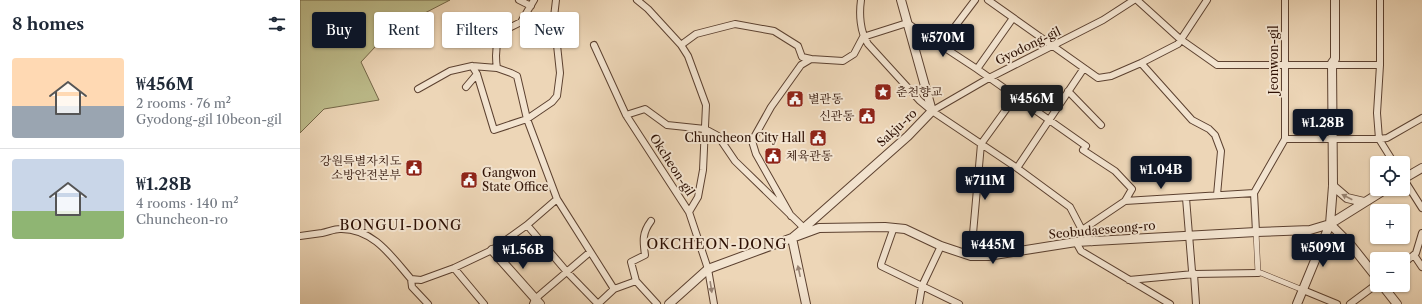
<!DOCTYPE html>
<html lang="en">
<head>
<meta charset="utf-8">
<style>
	body { margin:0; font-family:"Libre Caslon Text","Noto Serif KR",serif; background:#f6f6f7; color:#1f2937; height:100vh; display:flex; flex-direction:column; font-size:15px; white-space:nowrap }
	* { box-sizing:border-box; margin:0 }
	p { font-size:13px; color:#747a83 }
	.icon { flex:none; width:22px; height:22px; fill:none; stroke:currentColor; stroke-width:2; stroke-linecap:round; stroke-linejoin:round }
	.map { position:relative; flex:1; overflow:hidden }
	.drawer { display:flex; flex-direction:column; background:#fff; width:300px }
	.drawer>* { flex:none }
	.hud { position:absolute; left:12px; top:12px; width:380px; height:36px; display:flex; gap:8px }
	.controls { position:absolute; left:1070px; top:156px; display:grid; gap:8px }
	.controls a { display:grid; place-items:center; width:40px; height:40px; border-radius:4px; background:#fff; box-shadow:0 1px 3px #0004; font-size:20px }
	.price { position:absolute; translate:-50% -34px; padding:0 9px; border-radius:4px; background:#111827; color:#fff; font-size:13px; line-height:26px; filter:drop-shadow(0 1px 2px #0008) }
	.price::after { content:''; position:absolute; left:50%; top:24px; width:12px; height:9px; margin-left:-6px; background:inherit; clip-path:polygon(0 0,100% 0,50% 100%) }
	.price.selected { background:#222; color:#fff }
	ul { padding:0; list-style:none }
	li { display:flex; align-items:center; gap:12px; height:100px; padding:0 12px }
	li+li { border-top:1px solid #e0e1e3 }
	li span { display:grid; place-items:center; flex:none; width:112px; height:80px; border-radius:4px; color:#555 }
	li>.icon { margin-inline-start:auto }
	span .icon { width:48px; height:48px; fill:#fffc; stroke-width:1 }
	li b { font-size:17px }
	h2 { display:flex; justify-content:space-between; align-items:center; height:48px; padding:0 12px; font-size:17px }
	.tag { padding:0 14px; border-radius:4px; background:#fff; box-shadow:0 1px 3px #0004; font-size:14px; line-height:36px }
	.tag.selected { background:#111827; color:#fff }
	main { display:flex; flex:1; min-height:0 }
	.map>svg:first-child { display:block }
</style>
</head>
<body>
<main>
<section class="drawer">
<h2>8 homes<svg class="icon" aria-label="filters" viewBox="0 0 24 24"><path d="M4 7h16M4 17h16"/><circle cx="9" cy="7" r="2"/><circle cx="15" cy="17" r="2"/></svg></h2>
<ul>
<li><span style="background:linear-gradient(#ffd9b3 60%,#9aa5b1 0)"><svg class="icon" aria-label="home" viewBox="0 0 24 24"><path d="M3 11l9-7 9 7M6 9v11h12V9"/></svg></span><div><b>₩456M</b><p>2 rooms · 76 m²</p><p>Gyodong-gil 10beon-gil</p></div></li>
<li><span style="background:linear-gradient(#c9d6e8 65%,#8fb573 0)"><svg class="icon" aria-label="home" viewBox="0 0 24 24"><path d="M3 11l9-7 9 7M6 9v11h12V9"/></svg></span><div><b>₩1.28B</b><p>4 rooms · 140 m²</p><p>Chuncheon-ro</p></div></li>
</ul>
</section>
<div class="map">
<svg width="1122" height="304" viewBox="0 0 1122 304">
	<rect width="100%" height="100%" fill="#edd6b7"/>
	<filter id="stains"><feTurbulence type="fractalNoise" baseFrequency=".005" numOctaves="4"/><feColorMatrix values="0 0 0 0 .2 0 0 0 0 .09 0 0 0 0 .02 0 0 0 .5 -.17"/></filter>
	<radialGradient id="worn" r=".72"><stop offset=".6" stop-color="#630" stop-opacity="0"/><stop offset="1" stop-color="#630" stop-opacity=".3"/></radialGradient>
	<path fill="#bdbc8b" stroke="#746647" d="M0,0h150l-60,31 -29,31 18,38 -55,9 -24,24z"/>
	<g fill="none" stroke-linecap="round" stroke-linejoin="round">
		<g stroke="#5c4130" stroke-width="6">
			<path id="pedestrian" d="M956,232l2,41h3l42,17"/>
		</g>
		<g stroke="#5c4130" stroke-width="8">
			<path id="minor" d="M219,0l12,6
				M337,0l11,9 33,36 7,11 18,49 -3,65 -5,27 -9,15
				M561,0c-2,14 -1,32 7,44l52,57 12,10 85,57 53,39 12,23 10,12
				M688,0l110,78 13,-2 30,-13 37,-19 29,-44
				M837,0l43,39 37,26h163
				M1080,0v65l-3,48 2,26 15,24
				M294,45l32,70 63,97 19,57 6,35
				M381,45l15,-11 39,-10 39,7 24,15 4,11 9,2
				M641,45l34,-45
				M841,63l51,57 17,9 6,6 6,16 -4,44
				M172,66l5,8 17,56 33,-11 25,-17 5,-6 3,-23 -6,-56 2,-17
				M197,68c-2,-12 -1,-23 2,-35l22,-11 13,-22
				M677,69l36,-51
				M166,87l11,-13
				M768,91l33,34
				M632,111l57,-33 114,-58 31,-20
				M326,115l19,-6 22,16 38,4 13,7 17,25 69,67
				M985,139h94l8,-1 35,-20
				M783,150l32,21 17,18 -7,12
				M717,168l67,-100
				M1103,178l19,30
				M886,198l6,73 2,3 2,30
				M257,199l57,90
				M491,216l-35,-62 -4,-13 19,-34 30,-42 10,-6 32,2 11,-7 9,-17 44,-14 70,46 109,77
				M227,225l40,47 31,32
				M594,227l-13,37v2l78,38
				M782,230l43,-29 129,-8
				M956,232l-2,-39 31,-54v-139
				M0,236c7,-1 15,-2 22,-3 6,-1 12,-4 18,-4 33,-1 52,28 71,50l10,1 33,-12 38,-18 35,-25 30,-26 -30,-80 -10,-43 -6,-3 -14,-5 -25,-2 -22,5 -32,18
				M776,242l5,9 89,53
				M1114,255l8,12
				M671,256l10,-112 34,-47
				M1103,264l13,-11 6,-20
				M154,268l30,36
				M111,279l1,8 16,17
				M829,280l65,-6 64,-1
				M336,281l-5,-19 14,-7c-2,-14 -3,-22 6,-34
				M1003,290l34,14
				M233,304l2,-5 55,-47
				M298,304l16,-15 22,-8 21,23
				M619,304l3,-18 19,-40
				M1050,304l27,-20"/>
		</g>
		<g stroke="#5c4130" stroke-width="10">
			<path id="tertiary" d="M1103,179l19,-11
				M1033,186l14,12 17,4
				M1030,224l20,20 27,34
				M192,250l48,54
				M1082,285l15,19
				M369,304l39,-35 111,-41 66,-1 20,2 36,17 30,10h17l88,-14 180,-10 54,-2 20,-6 56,-35
				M506,304l-14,-66 12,-10 104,-92 24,-25 -31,-111
				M997,304l33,-80 3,-38 -1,-123 3,-4v-59"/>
		</g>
		<use href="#pedestrian" stroke="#f3e4d0" stroke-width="5"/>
		<use href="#minor" stroke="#f3e4d0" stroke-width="6"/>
		<use href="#tertiary" stroke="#f3e4d0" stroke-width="8"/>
	</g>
	<defs><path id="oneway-solid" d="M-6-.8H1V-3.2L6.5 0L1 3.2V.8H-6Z"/></defs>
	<g fill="#998474">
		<use href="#oneway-solid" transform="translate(1047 197) rotate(-153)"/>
		<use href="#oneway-solid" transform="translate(499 271) rotate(-102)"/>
		<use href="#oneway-solid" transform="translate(411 287) rotate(81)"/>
	</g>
	<defs>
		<g id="sight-square" transform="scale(0.9)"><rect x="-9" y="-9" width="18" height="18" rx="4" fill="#8f2418" stroke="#f3e4d0"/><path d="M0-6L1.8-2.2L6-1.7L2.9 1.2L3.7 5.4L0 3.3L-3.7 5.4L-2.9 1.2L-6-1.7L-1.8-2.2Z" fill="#fff"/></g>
		<g id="civic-square" transform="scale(0.9)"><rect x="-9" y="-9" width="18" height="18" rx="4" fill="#8f2418" stroke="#f3e4d0"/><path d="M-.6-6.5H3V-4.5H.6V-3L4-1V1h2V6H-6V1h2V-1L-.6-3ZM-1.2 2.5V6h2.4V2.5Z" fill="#fff"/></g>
	</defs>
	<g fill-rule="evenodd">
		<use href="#sight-square" x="583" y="92"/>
		<use href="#civic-square" x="495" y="99"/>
		<use href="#civic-square" x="567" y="116"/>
		<use href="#civic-square" x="518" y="138"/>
		<use href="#civic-square" x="473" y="156"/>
		<use href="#civic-square" x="114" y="168"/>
		<use href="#civic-square" x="169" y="180"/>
	</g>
	<g text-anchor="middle" stroke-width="4" stroke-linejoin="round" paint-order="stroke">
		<g font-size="12" fill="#2c0f03" stroke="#f3e4d0">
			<text transform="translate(728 46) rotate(-26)" y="4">Gyodong-gil</text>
			<text transform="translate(974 60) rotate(-90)" y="4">Jeonwon-gil</text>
			<text transform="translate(597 128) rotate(-43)" y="4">Sakju-ro</text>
			<text transform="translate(372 165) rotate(57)" y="4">Okcheon-gil</text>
			<text transform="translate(802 230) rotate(-5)" y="4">Seobudaeseong-ro</text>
		</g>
		<g font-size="12" fill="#2c0f03" stroke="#f3e4d0" text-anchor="start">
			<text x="596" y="96">춘천향교</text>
			<text x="508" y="103">별관동</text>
			<text x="554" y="120" text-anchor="end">신관동</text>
			<text x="505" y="142" text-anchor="end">Chuncheon City Hall</text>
			<text x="486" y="160">체육관동</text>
			<text x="101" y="165" text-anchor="end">강원특별자치도<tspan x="101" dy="14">소방안전본부</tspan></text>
			<text x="182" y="177">Gangwon<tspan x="182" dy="14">State Office</tspan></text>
		</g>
		<g font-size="14" letter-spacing="1" fill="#2c0f03" stroke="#f3e4d0">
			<text x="101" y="230">BONGUI-DONG</text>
			<text x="417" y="249">OKCHEON-DONG</text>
		</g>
	</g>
	<rect width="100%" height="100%" filter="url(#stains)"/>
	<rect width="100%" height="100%" fill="url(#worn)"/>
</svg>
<div class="controls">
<a><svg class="icon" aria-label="locate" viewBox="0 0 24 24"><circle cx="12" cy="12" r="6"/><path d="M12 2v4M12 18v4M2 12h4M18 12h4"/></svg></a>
<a>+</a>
<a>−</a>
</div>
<b class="price" style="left:643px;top:58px">₩570M</b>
<b class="price selected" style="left:732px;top:119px">₩456M</b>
<b class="price" style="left:1023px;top:143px">₩1.28B</b>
<b class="price" style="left:861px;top:190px">₩1.04B</b>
<b class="price" style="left:685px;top:201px">₩711M</b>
<b class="price" style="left:693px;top:265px">₩445M</b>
<b class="price" style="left:1023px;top:268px">₩509M</b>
<b class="price" style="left:223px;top:270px">₩1.56B</b>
<div class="hud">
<a class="tag selected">Buy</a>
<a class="tag">Rent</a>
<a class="tag">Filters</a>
<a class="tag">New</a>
</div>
</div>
</main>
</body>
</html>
